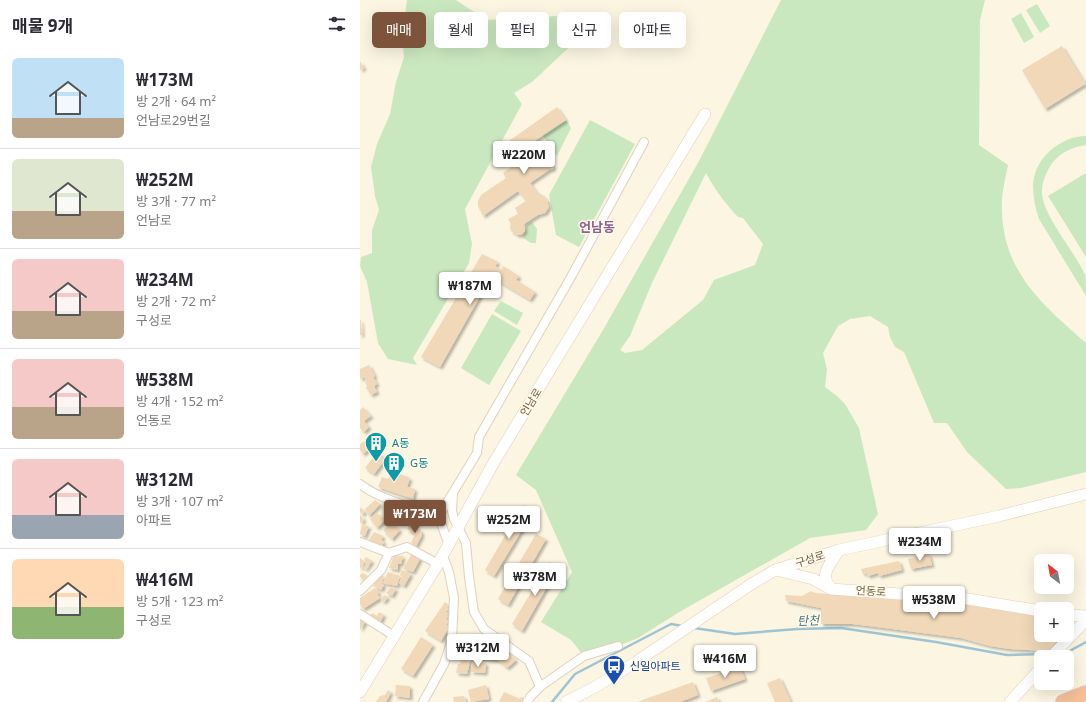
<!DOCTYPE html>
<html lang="ko">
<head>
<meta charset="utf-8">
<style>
	body { margin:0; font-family:"Noto Sans","Noto Sans KR",sans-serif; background:#f7f7f7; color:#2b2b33; height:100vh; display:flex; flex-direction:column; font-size:15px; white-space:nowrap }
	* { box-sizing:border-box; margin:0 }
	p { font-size:13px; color:#7c7c81 }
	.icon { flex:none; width:22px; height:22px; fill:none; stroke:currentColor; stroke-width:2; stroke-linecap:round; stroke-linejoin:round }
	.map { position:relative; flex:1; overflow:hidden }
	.panel { display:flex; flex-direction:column; background:#fff; width:360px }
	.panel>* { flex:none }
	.hud { position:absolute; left:12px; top:12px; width:380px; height:36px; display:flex; gap:8px }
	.needle { width:26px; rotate:329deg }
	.fabs { position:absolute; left:674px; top:554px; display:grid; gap:8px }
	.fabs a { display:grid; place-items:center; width:40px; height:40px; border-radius:6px; background:#fff; box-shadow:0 4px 16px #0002; font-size:20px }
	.price { position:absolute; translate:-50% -34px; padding:0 9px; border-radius:4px; background:#fff; color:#222; font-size:13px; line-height:26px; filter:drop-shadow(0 1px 2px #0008) }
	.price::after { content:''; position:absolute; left:50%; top:24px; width:12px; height:9px; margin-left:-6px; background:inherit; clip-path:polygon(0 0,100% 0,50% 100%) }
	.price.current { background:#7e533c; color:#fff }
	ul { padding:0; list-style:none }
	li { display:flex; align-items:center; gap:12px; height:100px; padding:0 12px }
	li+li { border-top:1px solid #e1e1e2 }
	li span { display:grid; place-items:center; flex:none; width:112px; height:80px; border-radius:6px; color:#555 }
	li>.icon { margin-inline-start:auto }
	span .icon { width:48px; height:48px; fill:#fffc; stroke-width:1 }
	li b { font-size:17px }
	h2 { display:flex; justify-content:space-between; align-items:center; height:48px; padding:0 12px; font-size:17px }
	.tag { padding:0 14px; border-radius:6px; background:#fff; box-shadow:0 4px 16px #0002; font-size:14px; line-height:36px }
	.tag.current { background:#7e533c; color:#fff }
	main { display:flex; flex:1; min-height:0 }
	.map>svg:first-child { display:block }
</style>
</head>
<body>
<main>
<section class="panel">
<h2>매물 9개<svg class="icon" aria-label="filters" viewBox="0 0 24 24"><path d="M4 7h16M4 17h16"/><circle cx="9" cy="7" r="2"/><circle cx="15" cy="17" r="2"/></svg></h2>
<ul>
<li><span style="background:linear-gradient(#bfe0f5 75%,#b9a48a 0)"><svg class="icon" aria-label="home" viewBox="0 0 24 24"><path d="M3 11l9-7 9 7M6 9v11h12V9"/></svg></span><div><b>₩173M</b><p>방 2개 · 64 m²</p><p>언남로29번길</p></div></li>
<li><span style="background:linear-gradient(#dfe7d0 65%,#b9a48a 0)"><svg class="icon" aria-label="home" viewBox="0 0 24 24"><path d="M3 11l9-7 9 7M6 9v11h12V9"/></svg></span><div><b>₩252M</b><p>방 3개 · 77 m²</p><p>언남로</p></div></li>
<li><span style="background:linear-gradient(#f6c9c9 65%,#b9a48a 0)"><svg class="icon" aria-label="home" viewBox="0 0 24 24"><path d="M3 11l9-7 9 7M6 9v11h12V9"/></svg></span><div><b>₩234M</b><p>방 2개 · 72 m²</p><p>구성로</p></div></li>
<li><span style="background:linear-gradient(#f6c9c9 60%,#b9a48a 0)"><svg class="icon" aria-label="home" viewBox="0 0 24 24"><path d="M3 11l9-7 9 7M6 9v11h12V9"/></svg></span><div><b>₩538M</b><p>방 4개 · 152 m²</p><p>언동로</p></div></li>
<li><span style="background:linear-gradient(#f6c9c9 70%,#9aa5b1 0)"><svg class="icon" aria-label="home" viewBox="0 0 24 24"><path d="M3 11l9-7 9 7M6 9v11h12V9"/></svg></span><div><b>₩312M</b><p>방 3개 · 107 m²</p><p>아파트</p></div></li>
<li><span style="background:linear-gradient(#ffd9b3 60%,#8fb573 0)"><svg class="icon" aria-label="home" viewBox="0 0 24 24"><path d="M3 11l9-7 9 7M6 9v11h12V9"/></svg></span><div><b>₩416M</b><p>방 5개 · 123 m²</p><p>구성로</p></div></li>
</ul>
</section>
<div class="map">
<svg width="726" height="702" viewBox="0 0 726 702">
	<defs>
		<filter id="shadow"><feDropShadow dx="2.5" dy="2.5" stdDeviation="1" flood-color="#0004"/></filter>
	</defs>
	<rect width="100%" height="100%" fill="#fbf5e1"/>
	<path fill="#cae8c0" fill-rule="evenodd" d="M47,0h49l30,20 124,-7 -32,26 -46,43 -18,11 8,11 -57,105 7,35 -3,19 -56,95 4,7 -29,-6 -10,-16 -11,-61 -7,-16 1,-9 11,-4v-23l7,-20 -4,-14 -4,-29 6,-23 13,-30 6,-32 8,-25 -2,-22z
		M421,0h204l-5,20 -1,125 29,20c-2,11 -5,22 -6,33 -3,70 36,103 84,145v129l-65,16 -15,1 -39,-37 -20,-29h-13l-30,-71 -9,-5 -5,-10 -2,-10 -18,-11 -20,3 -12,7 -15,27 4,16 -2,18 12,9 8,8 14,24 19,86 -12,16 -56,8 -129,73 -43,27 -20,8 -34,10 -13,-16 -30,-18 31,-50 -36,-82 -20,-15 87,-145 96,-169zM346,173c9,17 19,30 32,44l5,1 20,26 -8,21 -41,15 -11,20 -61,50 -17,3 -5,-3 10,-14 22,-53z
		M677,4l13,22 -10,7 -14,-23z
		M661,13l13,24 -10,6 -13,-24z
		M206,120l5,8 -14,28 -15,-21z
		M230,120l45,24 -56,103 -23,-12 -7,-40z
		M726,136v9c-15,2 -29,9 -37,23 -4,8 -7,15 -7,23 -1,23 34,62 43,84 1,5 1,15 1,21l-47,-77c-4,-11 -6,-22 -6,-34 1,-26 27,-49 53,-49z
		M726,173v84l-38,-61z
		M172,222l5,7 -1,14h-5l-8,-5 4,-13z
		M141,301l22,12 -6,12 -23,-14z
		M132,314l29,17 -32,54 -28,-17z"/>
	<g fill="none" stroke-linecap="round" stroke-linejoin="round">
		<path stroke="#9dc4d5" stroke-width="2.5" d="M334,628l41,6 62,-5 44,-1 95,14 71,13 42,-1
			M700,654h4l22,-12
			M192,702l23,-28 96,-50 12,2"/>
	</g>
	<path fill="#f0d8b9" filter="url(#shadow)" d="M702,46l23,38 -40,25 -23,-39z
		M0,61l4,7 -4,2z
		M197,107l9,13 -33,22 4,6 -7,4 6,9 8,-6 6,9 4,1 -1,4 -4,1 -19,13 8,11h3l6,6 2,7 -4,6 -7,2 -14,9 1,7 -4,4h-4l-6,-4 -1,-4 1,-3 -3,-5 10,-5 -3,-6 11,-7 -8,-10 -35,25 -5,-10v-5l3,-6 25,-17 -3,-5 14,-10 7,9 1,-1 -19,-28z
		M122,254l16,8 -3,4 6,4 2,-4 16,10 -3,4 19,12 -5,8 -32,-19 -5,2 -5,-1 -48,85 -19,-10z
		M0,320h1l1,15h-2z
		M9,365l6,11 -2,1 4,7 -3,2 3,6 -6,3 -5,-7 1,-2 -2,-4 2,-1 -3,-4 -4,2v-10z
		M3,407l8,9 -7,5 5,6 -5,5 -4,-4v-18z
		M5,441l5,7 -7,6 -3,-4v-6z
		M17,452l9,6 -12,16 -9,-6z
		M32,471l18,7 -3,9 8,2 -2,10 -35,-12 4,-10 6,2z
		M15,500l5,4 -11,12 -4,-7z
		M163,505l11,5 -40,66 -9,-6z
		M0,507l5,5 -3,2 -2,-2z
		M17,513l8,7 -8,8 -7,-9z
		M0,515l4,5 -4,3z
		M31,523l9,7 -8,9 -9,-9z
		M50,523l10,7 2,3 -1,4 -5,9 -5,-3 4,-9 -8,-5z
		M2,525l7,1 -4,10 -5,-2z
		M14,532l9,4 -2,4 3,2 -3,5 -12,-7z
		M176,534l10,5 -38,66 -10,-6z
		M52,553l9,4 -8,15 -10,-3z
		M569,554l3,11 -21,4 -3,-10z
		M34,555l9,1 -2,8h-3v6l-9,-2z
		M6,557l6,4 -6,8 -3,-1 4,-5 -3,-3z
		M0,558l5,4 -5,7z
		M539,561l3,9 -23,6 -1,-3 -10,3 -2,-3 -3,1 -2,-5z
		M189,562l9,5 -36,64 -10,-7z
		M42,570l9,4 -7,12 -5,-3 3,-6 -2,-2z
		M28,572l12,4 -3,10 -14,-3z
		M3,573l6,4 -4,4 -5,-4v-2z
		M19,575l5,1 -2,8 2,1 -3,5 -8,-4z
		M31,587l5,2 -4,7 -6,-3z
		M15,588l4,5 -2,1 3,4 -17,11 -3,-5v-6z
		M451,591l4,2 53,4 87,6 45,7 41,7v18h21l-14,16 -38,-2 -20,-3 -29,-8 -76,-10 -32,-4h-32v-16l-35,-7 -1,-6 17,1z
		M24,595l4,2 -4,5 -3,-2z
		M85,602l4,3 -2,3 2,1 -3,3 2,1 -1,3 1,1 -2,2 3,2 -3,4 3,2 -8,14 -16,-10z
		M19,612l5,3 -5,9 -10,-6 3,-5 5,3z
		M0,615l7,4 -7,11z
		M61,637l12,8 -20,31 -12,-7z
		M115,645l28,2 13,13 -9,8 -9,-8 -24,-2z
		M102,654h5l-1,3 5,1 -4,16 -11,-1 2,-9h2z
		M112,662l14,1 -1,10 -14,-1z
		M380,667l5,12 -34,12 -5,-13z
		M420,678l11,24h-16l-8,-19z
		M333,682l5,13 -18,7h-43z
		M36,685l14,1v12l-15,-2z
		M126,685l3,14 -18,3 -3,-12z
		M28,690l3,2 -5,10h-10l4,-6 5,-1z
		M144,692l16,7 1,-2 4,2 -1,3h-25z
		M104,696l2,6h-12l-1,-5z
		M357,697l2,5h-14z"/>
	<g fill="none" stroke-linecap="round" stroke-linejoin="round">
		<g stroke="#dfd2bd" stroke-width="10">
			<path id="street" d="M0,484c20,16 53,23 78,31
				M93,493l-1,18 2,8 12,24 3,34 5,35 10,17 45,32 11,26
				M0,542l29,11
				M89,545l-11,-30 5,-6 34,-56 2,-16 92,-160 73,-135
				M0,591l21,-21 8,-17 18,-6 31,17
				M0,614l34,22
				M63,702l21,-38 8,-25 2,-41 -5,-26 -6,-16
				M167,702l4,-6 10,-10 43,-30 34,-10"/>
		</g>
		<g stroke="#e1d2b8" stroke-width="12">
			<path id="secondary" d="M416,570l37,9 18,10 137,10 73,12
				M471,588c-13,-13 0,-25 8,-38
				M707,615l19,1
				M691,657l35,-37
				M0,692l78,-128 56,-102 211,-348
				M206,702l29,-15 41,-25 114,-77 25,-15 64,-20 160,-34 87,-22
				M650,702l31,-34"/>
		</g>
		<g stroke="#ddd8d3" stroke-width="16">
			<path id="highway" d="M703,702l23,-9"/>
		</g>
		<use href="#street" stroke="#fff" stroke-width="8"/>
		<use href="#secondary" stroke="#fff" stroke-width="11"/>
		<use href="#highway" stroke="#f4bf99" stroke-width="15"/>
	</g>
	<defs>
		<g id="building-pin" transform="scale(1.15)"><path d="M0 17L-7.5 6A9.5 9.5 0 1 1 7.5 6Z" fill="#0f9aa8" stroke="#fff9e6"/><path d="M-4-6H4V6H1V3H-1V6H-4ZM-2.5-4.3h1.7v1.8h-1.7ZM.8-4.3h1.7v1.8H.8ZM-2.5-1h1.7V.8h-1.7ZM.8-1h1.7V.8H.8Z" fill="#fff"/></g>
		<g id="bus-pin" transform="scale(1.15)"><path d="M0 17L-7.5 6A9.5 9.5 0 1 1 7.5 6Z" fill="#1a4fb4" stroke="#fff9e6"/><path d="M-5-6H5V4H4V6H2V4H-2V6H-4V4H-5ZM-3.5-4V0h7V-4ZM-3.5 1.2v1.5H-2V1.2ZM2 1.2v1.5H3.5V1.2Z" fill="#fff"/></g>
	</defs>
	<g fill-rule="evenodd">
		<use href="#building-pin" x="16" y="443"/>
		<use href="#building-pin" x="34" y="463"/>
		<use href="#bus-pin" x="254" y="666"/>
	</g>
	<g text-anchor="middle" stroke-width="3" stroke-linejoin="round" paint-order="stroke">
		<g font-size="11" fill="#715e49" stroke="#fff9e6">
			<text transform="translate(171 402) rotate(-59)" y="4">언남로</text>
			<text transform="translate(450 559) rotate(-17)" y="4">구성로</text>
			<text transform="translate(511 591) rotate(3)" y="4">언동로</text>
		</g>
		<g font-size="11" fill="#0d838f" stroke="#fff9e6" text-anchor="start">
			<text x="32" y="447">A동</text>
			<text x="50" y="467">G동</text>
		</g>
		<g font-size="11" fill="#164399" stroke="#fff9e6" text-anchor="start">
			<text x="270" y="670">신일아파트</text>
		</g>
		<g font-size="12" font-style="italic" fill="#46758b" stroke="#fff9e6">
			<text transform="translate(448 621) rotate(-3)" y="4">탄천</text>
		</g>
		<g font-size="13" font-weight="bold" fill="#8c6495" stroke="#fff9e6">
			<text x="237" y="232">언남동</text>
		</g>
	</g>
</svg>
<div class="fabs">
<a><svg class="needle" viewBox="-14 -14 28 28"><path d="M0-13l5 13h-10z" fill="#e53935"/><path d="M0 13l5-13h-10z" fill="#7c7c81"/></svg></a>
<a>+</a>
<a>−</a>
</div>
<b class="price" style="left:164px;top:175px">₩220M</b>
<b class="price" style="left:110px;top:306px">₩187M</b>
<b class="price current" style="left:55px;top:534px">₩173M</b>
<b class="price" style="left:149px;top:540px">₩252M</b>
<b class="price" style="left:560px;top:562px">₩234M</b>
<b class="price" style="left:175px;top:597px">₩378M</b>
<b class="price" style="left:574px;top:620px">₩538M</b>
<b class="price" style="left:118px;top:668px">₩312M</b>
<b class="price" style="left:365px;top:679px">₩416M</b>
<div class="hud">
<a class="tag current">매매</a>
<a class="tag">월세</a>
<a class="tag">필터</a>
<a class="tag">신규</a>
<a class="tag">아파트</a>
</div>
</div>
</main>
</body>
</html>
